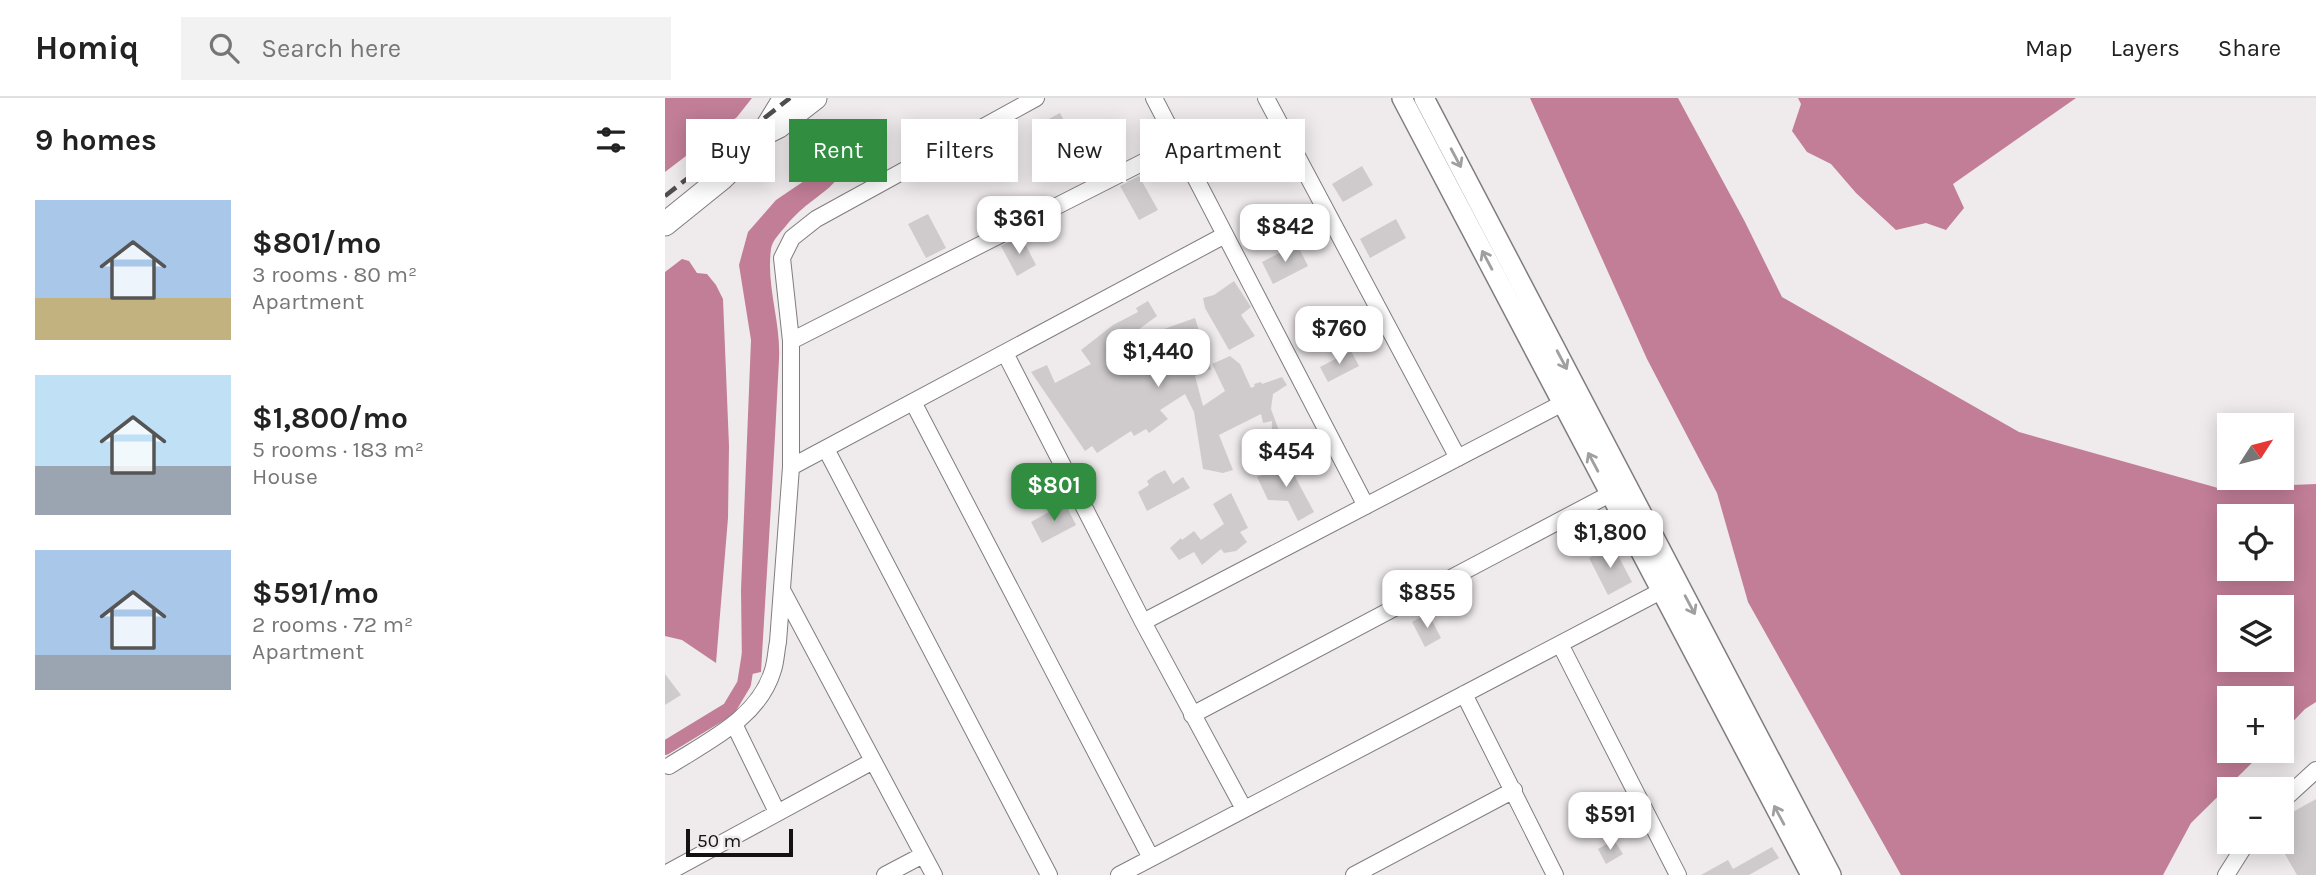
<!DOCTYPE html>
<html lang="en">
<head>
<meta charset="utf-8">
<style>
	body { margin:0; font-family:Karla,sans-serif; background:#f2f2f2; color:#222; height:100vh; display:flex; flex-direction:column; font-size:26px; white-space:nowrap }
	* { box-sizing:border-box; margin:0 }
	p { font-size:23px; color:#767676 }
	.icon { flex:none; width:38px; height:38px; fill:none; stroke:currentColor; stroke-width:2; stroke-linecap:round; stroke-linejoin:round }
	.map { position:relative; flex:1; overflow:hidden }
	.drawer { display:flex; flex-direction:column; background:#fff; width:665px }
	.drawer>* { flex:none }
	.guide { position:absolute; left:21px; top:21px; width:665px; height:63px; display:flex; gap:14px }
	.needle { width:46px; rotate:54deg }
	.fabs { position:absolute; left:1552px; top:315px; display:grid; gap:14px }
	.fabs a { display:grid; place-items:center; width:77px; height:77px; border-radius:0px; background:#fff; box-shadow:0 4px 18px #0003; font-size:35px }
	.scale { position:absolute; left:21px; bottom:18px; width:107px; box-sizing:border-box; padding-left:7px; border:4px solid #131112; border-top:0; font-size:19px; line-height:24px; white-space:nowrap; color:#131112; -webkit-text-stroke:5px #efeaec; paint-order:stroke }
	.price { position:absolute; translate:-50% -60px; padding:0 16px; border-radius:14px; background:#fff; color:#222; font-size:23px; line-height:46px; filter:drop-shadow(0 2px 4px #0008) }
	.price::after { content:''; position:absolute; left:50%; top:42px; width:21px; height:16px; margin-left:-10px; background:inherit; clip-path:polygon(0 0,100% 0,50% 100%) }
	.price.selected { background:#318d3f; color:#fff }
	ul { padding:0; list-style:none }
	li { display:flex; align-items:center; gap:21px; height:175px; padding:0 35px }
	li span { display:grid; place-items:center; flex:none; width:196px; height:140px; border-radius:0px; color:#555 }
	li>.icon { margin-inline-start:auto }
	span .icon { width:84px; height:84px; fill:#fffc; stroke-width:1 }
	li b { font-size:30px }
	h2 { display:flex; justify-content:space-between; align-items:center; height:84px; padding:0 35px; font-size:30px }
	.pill { padding:0 24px; border-radius:0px; background:#fff; box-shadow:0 4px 18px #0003; font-size:24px; line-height:63px }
	.pill.selected { background:#318d3f; color:#fff }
	header { display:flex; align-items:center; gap:42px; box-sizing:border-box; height:98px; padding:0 35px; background:#fff; border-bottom:2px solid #e0e0e0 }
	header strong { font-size:33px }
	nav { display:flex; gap:38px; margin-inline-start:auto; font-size:24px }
	.search { width:490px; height:63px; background:#f2f2f2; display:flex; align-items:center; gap:18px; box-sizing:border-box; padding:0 24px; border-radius:0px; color:#767676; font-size:26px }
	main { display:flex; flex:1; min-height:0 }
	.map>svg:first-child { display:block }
</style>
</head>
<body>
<header>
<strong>Homiq</strong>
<div class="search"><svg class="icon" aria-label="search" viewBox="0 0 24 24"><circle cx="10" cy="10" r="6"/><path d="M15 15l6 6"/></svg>Search here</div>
<nav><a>Map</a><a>Layers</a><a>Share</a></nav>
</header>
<main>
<section class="drawer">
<h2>9 homes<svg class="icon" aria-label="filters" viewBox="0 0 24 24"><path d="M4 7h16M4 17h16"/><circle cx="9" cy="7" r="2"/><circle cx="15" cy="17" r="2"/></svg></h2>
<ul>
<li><span style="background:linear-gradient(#a9c7e8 70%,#c2b280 0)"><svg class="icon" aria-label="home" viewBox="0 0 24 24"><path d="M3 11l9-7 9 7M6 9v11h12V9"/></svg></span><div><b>$801/mo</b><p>3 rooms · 80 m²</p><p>Apartment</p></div></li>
<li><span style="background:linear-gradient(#bfe0f5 65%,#9aa5b1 0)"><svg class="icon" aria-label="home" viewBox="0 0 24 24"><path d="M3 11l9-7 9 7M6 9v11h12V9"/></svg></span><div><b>$1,800/mo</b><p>5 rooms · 183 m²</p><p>House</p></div></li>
<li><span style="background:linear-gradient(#a9c7e8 75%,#9aa5b1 0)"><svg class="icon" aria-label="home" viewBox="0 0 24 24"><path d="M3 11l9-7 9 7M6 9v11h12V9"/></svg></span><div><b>$591/mo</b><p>2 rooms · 72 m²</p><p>Apartment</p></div></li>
</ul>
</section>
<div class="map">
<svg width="1651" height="777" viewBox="0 0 1651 777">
	<rect width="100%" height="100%" fill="#efeaec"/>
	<path fill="#c27e97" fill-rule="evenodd" d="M0,0h87l-15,19 -72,55z
		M865,0h148l67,124 37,75 237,135 199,56 98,-4v218l-11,7 -23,24v-35h-53v53h35l-73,72 -28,52h-262l-153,-273 -31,-109 -70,-134zM1617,418v53h-53v-53zM1564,509h53v53h-53z
		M1133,0h278l-123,86 11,24 -18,22 -20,-7 -30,7 -40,-37 -25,-29 -24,-12 -15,-21 9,-27z
		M170,25c30,64 -16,61 -50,104 -5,6 -13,14 -14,22 -5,37 10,73 8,110 -5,105 -12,209 -18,313l-9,2 -10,-7 -1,-77 10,-250 -12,-75 9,-33 28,-32 40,-27 3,-9 -11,-30z
		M17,161l7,2 8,12 10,1 9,11 7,14 6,147 -1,72 -12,145 -34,-23 -17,-4v-364z"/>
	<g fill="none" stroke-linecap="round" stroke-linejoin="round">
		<path stroke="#c27e97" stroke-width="14" d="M0,650l64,-39 15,-25 5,-31"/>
	</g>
	<path fill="#cfcbcc" d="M395,15l11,21 -19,10 -11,-21z
		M697,68l11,19 -30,17 -11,-18z
		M474,78l19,34 -19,10 -19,-34z
		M263,116l18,34 -20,10 -18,-34z
		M731,121l10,19 -36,20 -10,-19z
		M356,138l15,29 -19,11 -16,-30z
		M632,146l11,22 -35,18 -11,-22z
		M569,183l17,26 -10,8 14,21 -26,14 -24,-42 -2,-10 11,-3z
		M483,203l9,15 -41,30 79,-28 16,51 -16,7 8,30 22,-15 -13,-27 18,-8 10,8 11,24 4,-2 -1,-2 7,-2 1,2 20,-7 5,8 -14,9 -2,15 10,27 17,-6 4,11 -31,14 1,-34 -9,2 -2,-9 -42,21 14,35 -10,3 -20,-4 -9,-57 -9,-18 -25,16 8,9 -19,14 -3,-4 -12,7 -3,-5 -34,22 -5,-7 -7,5 -54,-79 16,-7 8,18 36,-19 -10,-14 32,-25 25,-13 -2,-4z
		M686,253l8,15 -31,16 -8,-15z
		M620,360l29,54 -16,9 -10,-20 -20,-1 -11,-23 21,-8 -3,-4z
		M500,372l8,14 10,-7 7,11 -43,23 -9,-19 11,-7 -2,-4 8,-6z
		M566,395l17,35 -8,4 7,10 -11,9 -12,2 -3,-4 -19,16 -8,-13 -15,8 -9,-12 11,-10 1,2 12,-9 7,9 23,-16 -11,-20z
		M400,405l11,22 -34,18 -11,-21z
		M948,448l19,36 -24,13 -19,-37z
		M763,515l13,25 -16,9 -13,-25z
		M0,576l16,21 -16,10z
		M1651,701v76h-19l-19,-33h4v-24z
		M949,742l9,14 -17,10 -8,-15z
		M1107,749l7,11 -30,17h-48l27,-15 5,9z"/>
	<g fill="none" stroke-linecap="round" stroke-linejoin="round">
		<g stroke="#817d7f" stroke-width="18">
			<path id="minor" d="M489,0l212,408
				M601,0l192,360
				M126,243l388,-197
				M340,255l138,269 101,187
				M248,304l238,456
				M161,351l223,426
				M126,369l434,-232
				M117,492l152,285
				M478,524l420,-219
				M895,546l118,231
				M799,596l91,181
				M527,617l418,-221
				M69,626l43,88
				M4,668c39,-25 90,-48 104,-96 3,-9 3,-19 5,-28l13,-175v-126l-9,-83 10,-20 24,-19 220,-121
				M1617,703l34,-31
				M0,776l208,-113
				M220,777l38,-20
				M454,777l542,-284
				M689,777l160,-85
				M1561,777l21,-33"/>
		</g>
		<g stroke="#817d7f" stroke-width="22">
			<path id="tertiary" d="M737,0l409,777
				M759,0l407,777"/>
		</g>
		<g stroke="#817d7f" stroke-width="25">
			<path id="secondary" d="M100,35l14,-7 36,-28
				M0,126l57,-46 34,-33 29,-47"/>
		</g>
		<use href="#minor" stroke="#fff" stroke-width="16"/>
		<use href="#tertiary" stroke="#fff" stroke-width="19"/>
		<use href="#secondary" stroke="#fff" stroke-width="23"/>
		<path stroke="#504d4e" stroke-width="4.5" stroke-dasharray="14 7" stroke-linecap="butt" d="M0,98l125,-98"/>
	</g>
	<defs><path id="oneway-shaft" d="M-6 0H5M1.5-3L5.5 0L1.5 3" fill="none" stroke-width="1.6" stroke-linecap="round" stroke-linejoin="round" transform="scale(1.75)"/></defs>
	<g stroke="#a1a0a0">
		<use href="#oneway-shaft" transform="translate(791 60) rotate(62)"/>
		<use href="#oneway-shaft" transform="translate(822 162) rotate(-118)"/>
		<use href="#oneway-shaft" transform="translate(897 262) rotate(62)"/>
		<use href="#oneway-shaft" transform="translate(928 364) rotate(-118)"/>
		<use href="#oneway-shaft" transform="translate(1025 507) rotate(62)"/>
		<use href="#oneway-shaft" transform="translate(1114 717) rotate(-118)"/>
	</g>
</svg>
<div class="fabs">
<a><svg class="needle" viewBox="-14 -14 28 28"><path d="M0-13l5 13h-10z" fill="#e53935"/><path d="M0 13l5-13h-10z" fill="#767676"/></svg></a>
<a><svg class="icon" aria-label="locate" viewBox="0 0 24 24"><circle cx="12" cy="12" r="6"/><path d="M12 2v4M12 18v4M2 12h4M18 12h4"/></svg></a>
<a><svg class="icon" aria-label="layers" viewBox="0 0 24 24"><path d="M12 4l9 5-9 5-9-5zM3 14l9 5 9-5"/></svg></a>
<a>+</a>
<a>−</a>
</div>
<div class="scale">50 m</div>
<b class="price" style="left:354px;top:158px">$361</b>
<b class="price" style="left:620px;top:166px">$842</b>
<b class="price" style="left:674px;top:268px">$760</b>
<b class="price" style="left:493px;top:291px">$1,440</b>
<b class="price" style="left:621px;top:391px">$454</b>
<b class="price selected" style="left:389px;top:425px">$801</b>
<b class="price" style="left:945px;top:472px">$1,800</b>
<b class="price" style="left:762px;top:532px">$855</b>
<b class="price" style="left:945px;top:754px">$591</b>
<div class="guide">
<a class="pill">Buy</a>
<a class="pill selected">Rent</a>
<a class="pill">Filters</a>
<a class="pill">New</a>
<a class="pill">Apartment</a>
</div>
</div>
</main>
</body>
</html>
